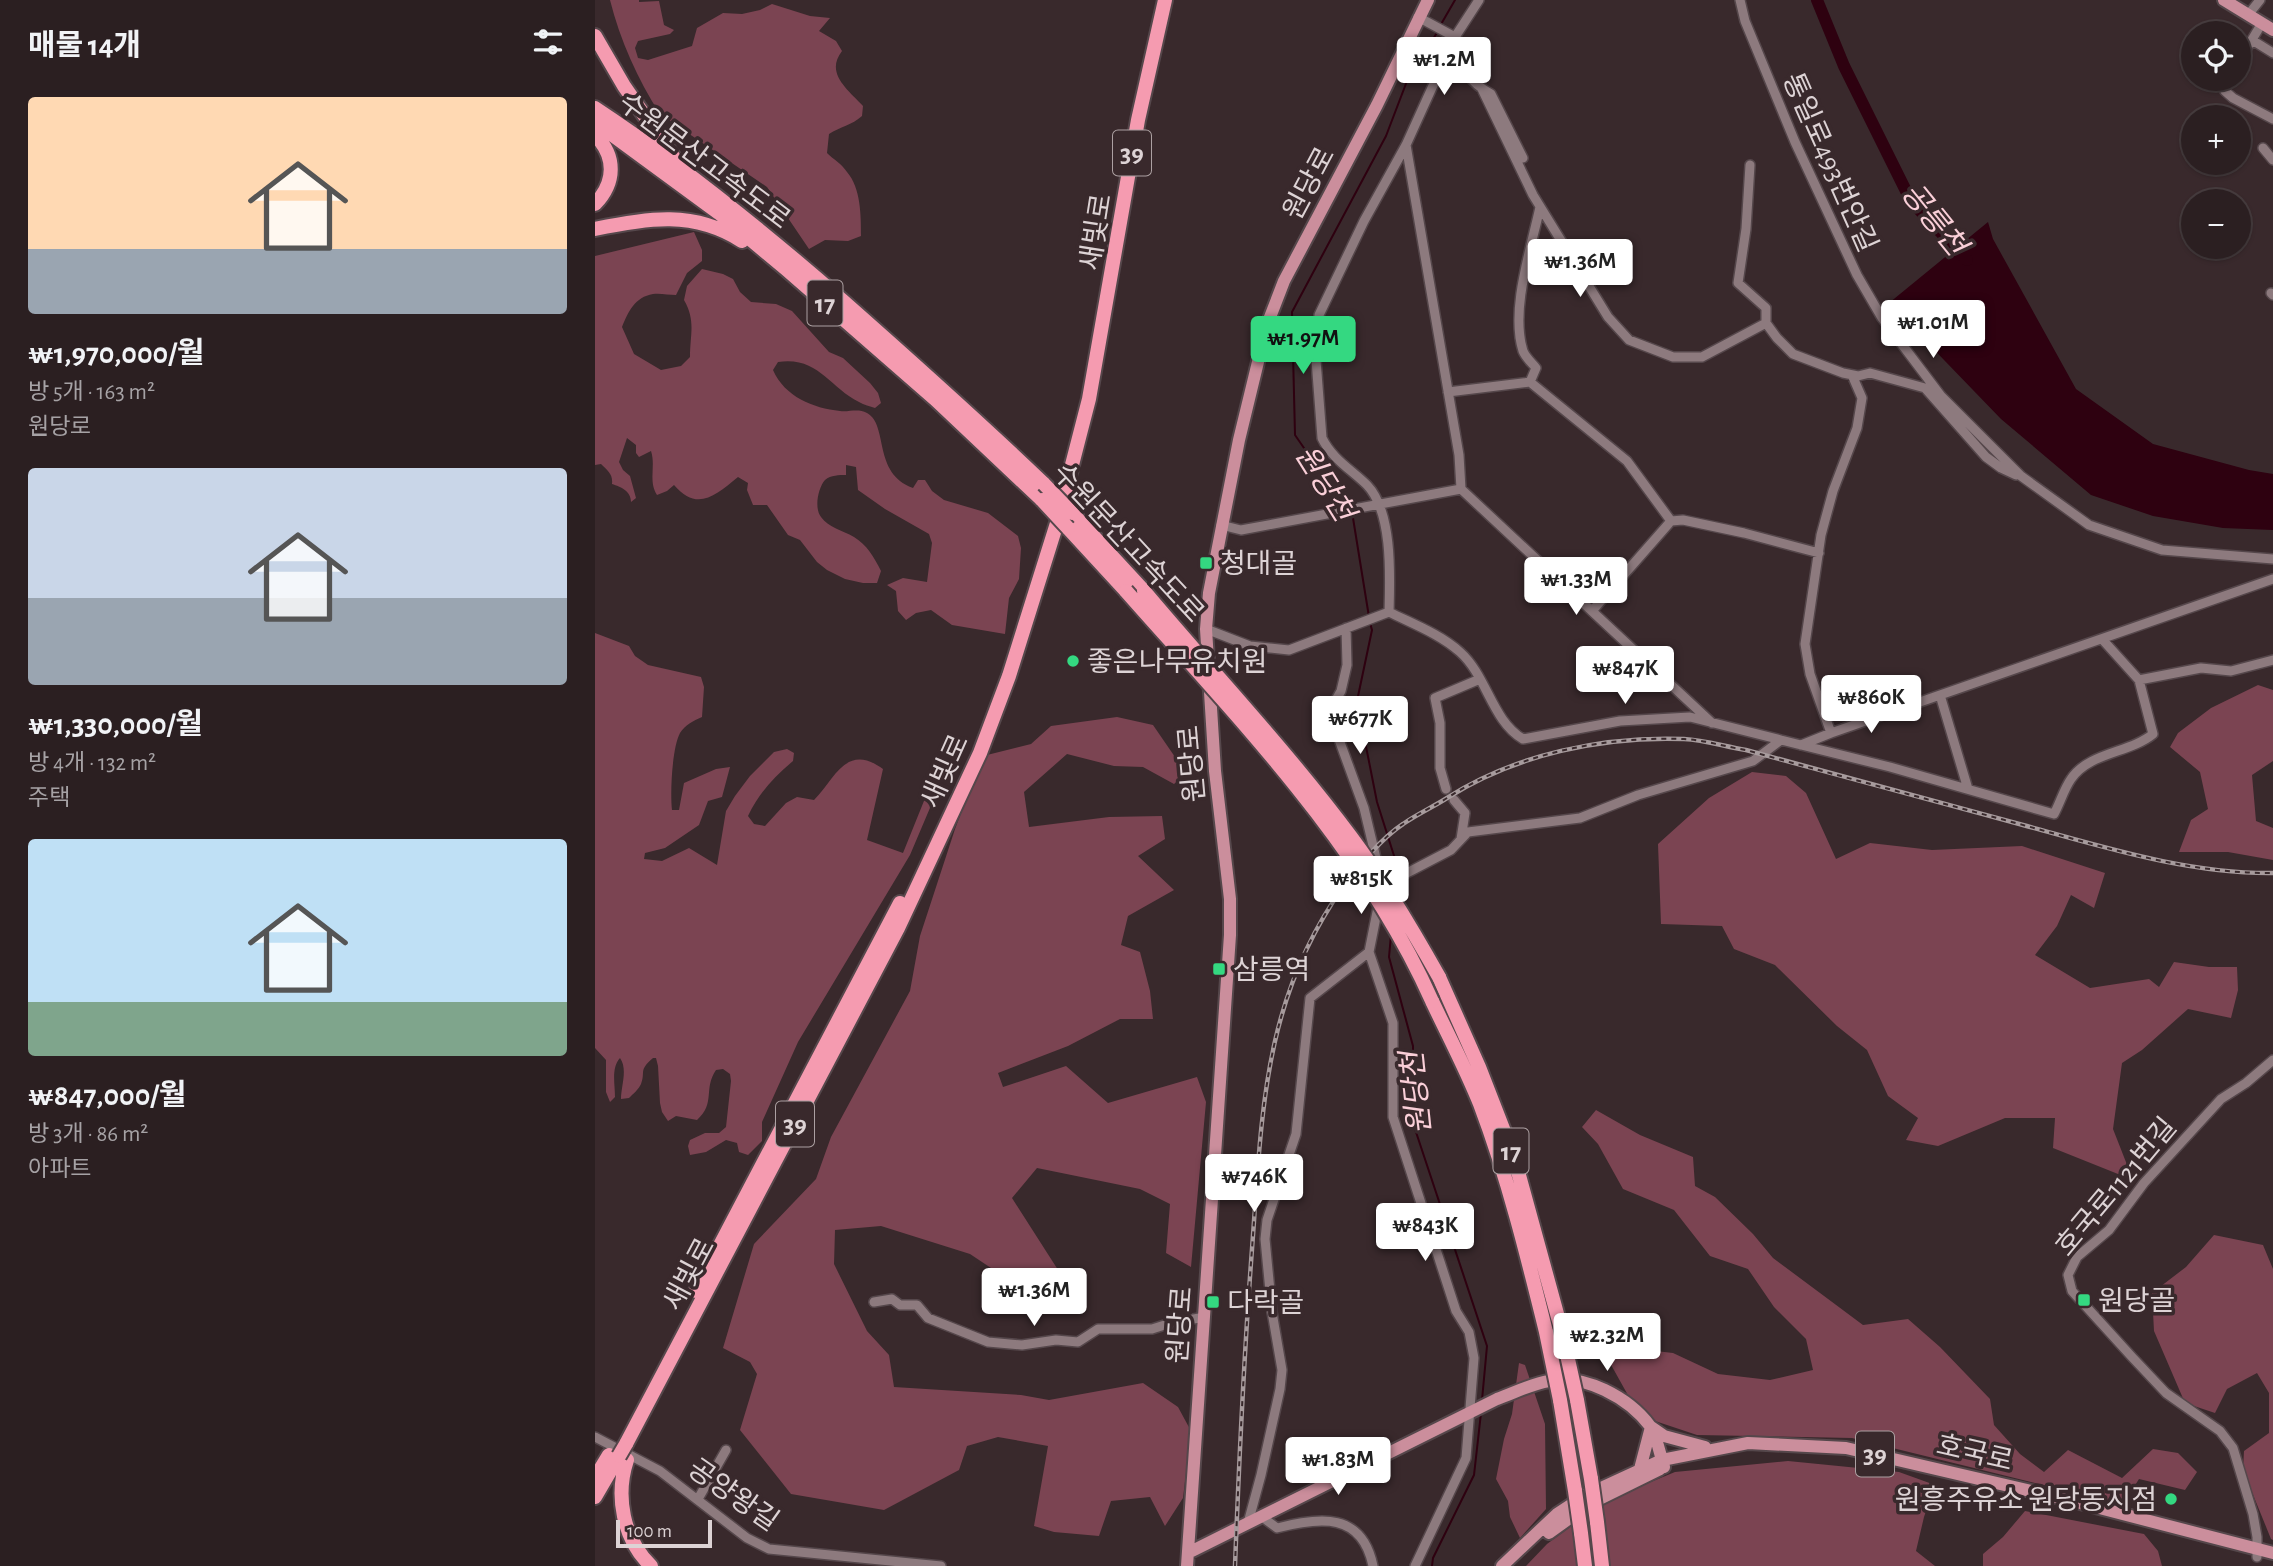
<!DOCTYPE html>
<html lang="ko">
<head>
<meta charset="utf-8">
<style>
	body { margin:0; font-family:"Alegreya Sans","Noto Sans KR",sans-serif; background:#372c2e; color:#f1f3f6; height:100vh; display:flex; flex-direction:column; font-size:26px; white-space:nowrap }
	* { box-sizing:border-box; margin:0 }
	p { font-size:23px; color:#a6a2a5 }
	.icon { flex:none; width:38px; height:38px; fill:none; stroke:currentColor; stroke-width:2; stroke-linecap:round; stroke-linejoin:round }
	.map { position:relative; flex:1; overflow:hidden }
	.panel { display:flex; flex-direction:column; background:#2b1f21; width:595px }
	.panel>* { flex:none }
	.controls { position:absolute; left:1586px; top:21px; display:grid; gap:14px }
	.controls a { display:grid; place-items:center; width:70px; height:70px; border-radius:50%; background:#2b1f21; box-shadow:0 2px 5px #0004,0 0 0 2px #473d3f; font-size:35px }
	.scale { position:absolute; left:21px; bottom:18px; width:96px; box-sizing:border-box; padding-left:7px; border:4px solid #ddd3d5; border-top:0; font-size:19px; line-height:24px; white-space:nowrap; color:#ddd3d5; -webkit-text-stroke:5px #39292c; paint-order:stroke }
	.price { position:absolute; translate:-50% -60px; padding:0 16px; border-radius:7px; background:#fff; color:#222; font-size:23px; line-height:46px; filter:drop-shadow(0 2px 4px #0008) }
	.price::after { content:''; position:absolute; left:50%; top:42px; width:21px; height:16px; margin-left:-10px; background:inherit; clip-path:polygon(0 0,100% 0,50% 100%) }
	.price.selected { background:#34d881; color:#111 }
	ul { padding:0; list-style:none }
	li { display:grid; align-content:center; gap:14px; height:371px; padding:0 28px }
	li span { display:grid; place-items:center; height:217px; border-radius:7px; color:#555 }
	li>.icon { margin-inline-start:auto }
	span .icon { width:126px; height:126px; fill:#fffc; stroke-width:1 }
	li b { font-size:30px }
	h2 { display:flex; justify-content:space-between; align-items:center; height:84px; padding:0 28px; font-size:30px }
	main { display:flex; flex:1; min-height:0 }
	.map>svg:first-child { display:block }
</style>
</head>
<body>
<main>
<section class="panel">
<h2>매물 14개<svg class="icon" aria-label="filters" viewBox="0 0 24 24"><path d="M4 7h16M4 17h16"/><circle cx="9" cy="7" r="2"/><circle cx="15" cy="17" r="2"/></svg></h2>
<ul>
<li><span style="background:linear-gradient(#ffd9b3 70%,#9aa5b1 0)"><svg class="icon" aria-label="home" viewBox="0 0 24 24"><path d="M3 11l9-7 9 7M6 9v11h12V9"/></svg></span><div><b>₩1,970,000/월</b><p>방 5개 · 163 m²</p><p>원당로</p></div></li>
<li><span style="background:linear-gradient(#c9d6e8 60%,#9aa5b1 0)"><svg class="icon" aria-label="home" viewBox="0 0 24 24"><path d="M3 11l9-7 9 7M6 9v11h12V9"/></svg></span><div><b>₩1,330,000/월</b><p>방 4개 · 132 m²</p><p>주택</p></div></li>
<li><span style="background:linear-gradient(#bfe0f5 75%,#7fa58c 0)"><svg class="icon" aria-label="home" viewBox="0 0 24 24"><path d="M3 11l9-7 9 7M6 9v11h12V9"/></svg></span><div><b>₩847,000/월</b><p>방 3개 · 86 m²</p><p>아파트</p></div></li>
</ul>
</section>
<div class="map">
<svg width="1678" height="1566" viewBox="0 0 1678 1566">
	<rect width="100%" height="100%" fill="#39292c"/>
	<path fill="#7b4452" d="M15,0h29v2l20,-1 5,24 10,5 -4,4 -32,7 -3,7 3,10 10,2 44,-14 5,-18 26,-15 19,1 18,-4 12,-6 38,12 20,2 -11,13 17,10 6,10c-17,22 5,38 21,55l-1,10c-10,9 -22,11 -33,18l-2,19c6,6 15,11 20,19 14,16 14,44 14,64l-13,5 -23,-1 -16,9 -42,-62 -107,-73c-22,-34 -40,-74 -50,-114z
		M99,232l8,18v11l-15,12 -11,22c-7,0 -16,-2 -23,-1 -18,3 -25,18 -31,33l12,27 27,16 20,-4 9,-9c0,-23 6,-36 -6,-57l3,-14 15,-17 21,5 10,5 7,13 11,10 25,2 16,7 37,41 14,6 27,25 8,10 3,10 -6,5c-5,-2 -11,-3 -16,-6 -30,-15 -41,-46 -81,-40l-5,8c12,27 40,38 67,41 10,1 18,-3 27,2 22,12 5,60 46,75l5,-8h7l7,11 12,9 44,13 30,23 3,12 -2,31 -10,19 -4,36 -53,-9 -21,-15 -15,3 -10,7 -8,-9 -2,-20 -9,-6 16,-7 24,4 5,-39 -3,-9 -44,-25 -27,-19 -2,-23 -10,-2v10c-7,0 -15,0 -21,5 -7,8 -11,28 -4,37 8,11 21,13 33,20 13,8 20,20 27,34l-4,12h-14l-18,-4 -18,-9 -10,-8 -17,-22 -12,-5 -21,-30h-14l-6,-15 1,-7 -10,-6c-23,19 -41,35 -64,8l-7,6 -10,4c-9,-14 -1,-29 -6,-44l-12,6 -3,-4v-8l-9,-7 -8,24 4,8 7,6 6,22 -5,4c0,-11 -10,-15 -19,-18 1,-10 -4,-13 -11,-20l-6,1v-209z
		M0,633l34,13 6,10 13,9 53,12 3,10 -2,30c-9,4 -17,8 -22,16 -8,15 -10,60 -8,77h7l5,-27 32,-14 14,-2 -8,30 -14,4 -9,24 -34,23 -20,5 -1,6 18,2 27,-13 28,17 9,-54 9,-15 15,-20 24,-24 13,-3 7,4 -1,8c-20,17 -34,32 -45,55l6,8 11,2 21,-23 11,-6 17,3c21,-21 32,-58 69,-31l-16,71 36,13 27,-67 8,3 -28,66 -112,187 -36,80v19l-14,14 -9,-3 -2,-9 -11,-3 -20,12 -16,3 -2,-9 2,-6 15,-7h14l7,-6 5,-46 -1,-7 -7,-5 -7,1c-13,19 0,33 -19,50l-21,-4 -8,5 -6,-9 -2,-9 -2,-37 -2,-8h-3c-15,13 -7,13 -12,26 -2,5 -8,10 -12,14l-8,1c0,-13 7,-30 -1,-41 -9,10 -5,26 -5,39l-5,5 -4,-10v-32l-11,-12z
		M1663,685l15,5v71l-21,14 4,46 17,7v32l-45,-8h-49l12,-32 17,-11 -8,-37 -30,-25 8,-14 33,-25z
		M522,717l36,8 33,48 -12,11 -31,-17 -29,-1 -47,-12 -43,38 5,35 80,-10 53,-1 3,23 -27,17 36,34 -46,26 -7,29 19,7 10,39 3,28h-33l-52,27 -70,27 5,14 63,-21 42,37 89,-26 9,25 -15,165 -25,-14 4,-49 -30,-15 -103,-21 -25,30 48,75 -11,16 -49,-15 -30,-20 -89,-28 -46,4 -1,34 33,67 22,24 5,32 127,8 28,5 94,-17 35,24 13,24 -8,67 -18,28 -15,-29 -39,4 -12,35 -45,-4 -20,-6 14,-80 -50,-9 -31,9 -8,24 -75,40 -93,-16 -51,-64 17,-56 -7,-12 -27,-14 31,-104 62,-65 15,-42 79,-146 10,-55 35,-107 28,-73 48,-12 20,-18z
		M1157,772l34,4 20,17 30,66 34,-16 62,7 90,-4 83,27 -11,35 -23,-13 -14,31 -22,29 55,33 59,-9 10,8 15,-25 35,5h28l1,23 -7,28 -43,-9 -46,41 -20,13 -9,66 20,51 -80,-32 2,-30h-50l-67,28 -32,-6 12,-22 -30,-22 -21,-46 -30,-24 -62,-61 -41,-16 -12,-23 -61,-2 -3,-80 51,-46z
		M1001,1110l44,25 53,22 2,29 20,11 38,37 20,24 90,67 45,-6 32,28 50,52 4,26 26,29 24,18 24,-22 54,28 31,-29 25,4 19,19 -12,18 -46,-11 -12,19 -7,6 -268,-66 -155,-3 -42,-14 -21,-15 -29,-52 -6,-27 21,5 27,18 26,3 45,21 52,6 43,-10 -7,-31 -32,-32 -26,-38 -38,-13 -36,-46 -51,-21 -25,-45 -16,-17z
		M1619,1235l49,10 10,24v271l-2,-1 -28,-69 1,-19 25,-18v-40l-12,-20 -30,16 -12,24 -30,-10 -31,-72 -2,-38 34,-26z
		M924,1363l6,2 20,59 1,85 -26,29 -10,-21 -2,-16 -12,-22 8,-40 8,-25z
		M1193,1461l111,11 36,13 -11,32 -8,34 19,15h-409l21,-22 60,-44 68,-28z
		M1430,1511l119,23 14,17 4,15h-179v-12l20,-17z"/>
	<path fill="#2e0110" d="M1393,222l5,17 83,150 77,55 96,26 24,4v56l-50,-2 -70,-12 -62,-21 -90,-76 -112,-116z"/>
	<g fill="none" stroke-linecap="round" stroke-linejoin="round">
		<path stroke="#2e0110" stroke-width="2" d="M845,26l15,-26
			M749,506l-49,-71 -3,-123 94,-176 21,-55 31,-50
			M754,513l4,5 16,99
			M775,623l2,7 -15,71 20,101 19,60 1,11
			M796,935l-2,22 24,89v77l74,223 -5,54
			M837,1566l1,-8 41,-83 7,-62"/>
		<path stroke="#2e0110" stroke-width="12" d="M1222,0l27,66 67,135 56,59"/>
		<g stroke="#55474b" stroke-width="12">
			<path id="minor" d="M1145,0l5,21 50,121 62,133 25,43 59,78 80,80 68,49 73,25 111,9
				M1653,15l12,-15
				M823,17l37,20c10,29 7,41 36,57l32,64
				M1657,40l21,13
				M1643,63l24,-40
				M1635,79l-5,12 8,7 40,21
				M887,89l51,106 75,122 21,23 44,17h29l64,-34
				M811,145l53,310 2,34 251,234
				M1668,148l10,12
				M1155,165l-4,64 -8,54 28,25v15l11,15 16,16 50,19 15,3 12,-3 55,15 61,69 15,11 15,7
				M1676,293l2,2
				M1257,375l10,23 -5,30 -24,63 -12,44 -16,109 5,30 21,59 442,-154
				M935,382l6,-14c-4,-5 -10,-10 -13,-17 -13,-41 8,-102 17,-144
				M853,392l82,-10 97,79 44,60 -79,90
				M1076,521l12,-1 61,13 75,20
				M626,525l20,5 220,-41
				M794,612c1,-35 4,-100 -22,-127 -15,-15 -35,-26 -45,-47l-6,-78 3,-45 45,-94 42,-76 49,-108 24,-37
				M751,628l1,37 -6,26 -8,14 4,29 27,74 16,67
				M611,629l44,17 39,4 100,-38c24,12 51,22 71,40 27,24 32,69 63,87l97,-18 70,-4 91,23
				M1507,639l37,41 62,-12 30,3 42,-11
				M1345,695l28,94
				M1206,745l30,-12
				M851,789l-6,-21v-45l-5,-25 45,-19
				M859,800l11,13 -4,26
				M787,886l69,-36 17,-18 112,-14 58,-23 115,-34 28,-21 109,27 164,47c6,-11 10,-25 17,-35 18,-27 59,-26 82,-45l-14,-54
				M784,902l-10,50 24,71v94l63,194 13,21 5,26 -8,100 -51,108
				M279,1302l18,-3 8,6h17l11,13 60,24 34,3 34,-5 22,2 20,-13h54l19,-6 34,-6
				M0,1437l65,34 87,67 22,11 172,17
				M103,1499l28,-49
				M666,1516l16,12c43,-11 85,-16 96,38
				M653,1523l13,-48 19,-86 2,-19 -10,-58 -7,-73 2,-19 29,-86 14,-136 59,-46
				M1662,1557v-20l-4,-23 -20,-66 -13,-17 -54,-38 -34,-36 -60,-66 -4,-16 9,-18 32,-27 35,-47 77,-84 25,-16 27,-23"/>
		</g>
		<g stroke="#55474b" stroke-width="16">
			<path id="major" d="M1629,0l49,30
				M1045,1469l11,-42 13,9 41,11
				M954,1533l40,-29 71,-35
				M593,1553l309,-154c17,-6 34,-15 52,-18 35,-8 80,17 101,45 7,10 10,29 14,41
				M592,1566l43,-631v-36l-15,-128 -9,-142 3,-36 30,-153 28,-115 17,-44 93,-176 51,-105
				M907,1566l55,-52 29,-19 76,-35 86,-17 98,5 215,50 212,55"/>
		</g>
		<g stroke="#55474b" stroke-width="18">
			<path id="highway" d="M0,36l29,50 50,72
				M0,108c88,58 169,124 248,193 68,60 135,120 201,183
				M0,122l124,91 67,56 149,130 107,101
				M0,135c21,21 21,47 0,69
				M0,229c52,-11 99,-19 147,12
				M477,513l72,78
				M473,528l58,63
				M844,977l40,90 35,90 48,175
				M837,1001c16,34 34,68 48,103 28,74 47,151 66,228
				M101,1291l204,-388
				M965,1400l15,91
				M982,1400l14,79
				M31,1444l272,-516 82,-175 29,-77 48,-153 32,-124 49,-279 27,-120
				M32,1460c-12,36 -4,79 24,106
				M0,1478l14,-23
				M0,1497l24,-41
				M1002,1522l5,44
				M986,1533l4,33"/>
		</g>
		<use href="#minor" stroke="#8d7a7e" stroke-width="9"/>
		<use href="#major" stroke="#cb8e9c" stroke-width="12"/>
		<use href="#highway" stroke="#f59bb0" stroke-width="14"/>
		<g stroke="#a79b9d" stroke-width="4.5">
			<path id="rail" d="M640,1566c4,-105 9,-211 17,-317 10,-133 10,-248 91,-362 14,-20 40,-50 60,-63 14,-10 30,-17 44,-26 69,-44 156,-62 237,-59 21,1 42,8 62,11 93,26 185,50 277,75 81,22 165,49 250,48"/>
		</g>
		<use href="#rail" stroke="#39292c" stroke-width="2" stroke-dasharray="5" stroke-linecap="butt"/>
		<g stroke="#55474b" stroke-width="18" stroke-linecap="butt">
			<path id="highway-bridge" d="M449,484l28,29
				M447,500l26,28
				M531,591c113,128 236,253 306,410
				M549,591c69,82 143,160 207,246 33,44 61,92 88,140
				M951,1332l14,68
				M967,1332l15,68
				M24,1456l7,-12
				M996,1479l6,43
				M980,1491l6,42"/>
		</g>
		<use href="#highway-bridge" stroke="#f59bb0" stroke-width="14"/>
	</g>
	<g fill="#34d881" stroke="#39292c" stroke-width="2.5">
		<rect x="604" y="556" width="14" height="14" rx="3.5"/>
		<circle cx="478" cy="661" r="7"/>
		<rect x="617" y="962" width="14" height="14" rx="3.5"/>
		<rect x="1482" y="1293" width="14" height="14" rx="3.5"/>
		<rect x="611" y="1295" width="14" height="14" rx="3.5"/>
		<circle cx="1576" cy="1499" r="7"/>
	</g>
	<g text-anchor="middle" stroke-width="7" stroke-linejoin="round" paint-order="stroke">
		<g fill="#39292c" stroke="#aca0a2" stroke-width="2">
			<rect x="518" y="130.5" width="38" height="45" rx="5"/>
			<rect x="212.5" y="280.5" width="35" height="45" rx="5"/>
			<rect x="181" y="1101.5" width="38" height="45" rx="5"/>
			<rect x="898.5" y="1128.5" width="35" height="45" rx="5"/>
			<rect x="1261" y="1431.5" width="38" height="45" rx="5"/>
		</g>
		<g font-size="26" font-weight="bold" fill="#ddd3d5">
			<text x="537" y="162">39</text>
			<text x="230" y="312">17</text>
			<text x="200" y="1133">39</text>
			<text x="916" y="1160">17</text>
			<text x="1280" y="1463">39</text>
		</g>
		<g font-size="28" fill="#ddd3d5" stroke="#39292c">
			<text transform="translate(110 160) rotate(37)" y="10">수원문산고속도로</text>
			<text transform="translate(1236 162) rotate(66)" y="10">통일로493번안길</text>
			<text transform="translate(713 183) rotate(-62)" y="10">원당로</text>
			<text transform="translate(500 232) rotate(-81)" y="10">새빛로</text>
			<text transform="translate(534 542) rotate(47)" y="10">수원문산고속도로</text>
			<text transform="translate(596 764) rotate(-95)" y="10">원당로</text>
			<text transform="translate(349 771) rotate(-66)" y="10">새빛로</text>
			<text transform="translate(1520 1186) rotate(-50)" y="10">호국로1121번길</text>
			<text transform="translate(93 1274) rotate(-62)" y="10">새빛로</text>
			<text transform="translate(584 1325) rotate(-86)" y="10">원당로</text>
			<text transform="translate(1380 1452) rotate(13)" y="10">호국로</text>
			<text transform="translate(139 1494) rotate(35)" y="10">공양왕길</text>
		</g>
		<g font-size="28" fill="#ddd3d5" stroke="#39292c" text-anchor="start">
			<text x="625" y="573">청대골</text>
			<text x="492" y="671">좋은나무유치원</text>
			<text x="638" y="979">삼릉역</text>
			<text x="1503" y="1310">원당골</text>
			<text x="632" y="1312">다락골</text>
			<text x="1562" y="1509" text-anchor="end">원흥주유소 원당동지점</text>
		</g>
		<g font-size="30" font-style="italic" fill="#facfd8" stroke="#39292c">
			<text transform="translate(1339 219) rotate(51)" y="10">공릉천</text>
			<text transform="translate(730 483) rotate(58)" y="10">원당천</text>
			<text transform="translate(821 1093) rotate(-96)" y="10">원당천</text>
		</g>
	</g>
</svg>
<div class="controls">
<a><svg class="icon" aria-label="locate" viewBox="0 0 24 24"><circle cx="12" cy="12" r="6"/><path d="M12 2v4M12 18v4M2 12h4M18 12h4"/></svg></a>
<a>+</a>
<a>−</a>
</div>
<div class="scale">100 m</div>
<b class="price" style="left:849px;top:97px">₩1.2M</b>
<b class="price" style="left:985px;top:299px">₩1.36M</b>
<b class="price" style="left:1338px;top:360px">₩1.01M</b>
<b class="price selected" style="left:708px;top:376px">₩1.97M</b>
<b class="price" style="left:981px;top:617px">₩1.33M</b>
<b class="price" style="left:1030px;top:706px">₩847K</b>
<b class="price" style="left:1276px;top:735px">₩860K</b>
<b class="price" style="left:765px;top:756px">₩677K</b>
<b class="price" style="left:766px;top:916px">₩815K</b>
<b class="price" style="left:659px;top:1214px">₩746K</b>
<b class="price" style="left:830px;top:1263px">₩843K</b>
<b class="price" style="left:439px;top:1328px">₩1.36M</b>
<b class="price" style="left:1012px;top:1373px">₩2.32M</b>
<b class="price" style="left:743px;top:1497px">₩1.83M</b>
</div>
</main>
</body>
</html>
